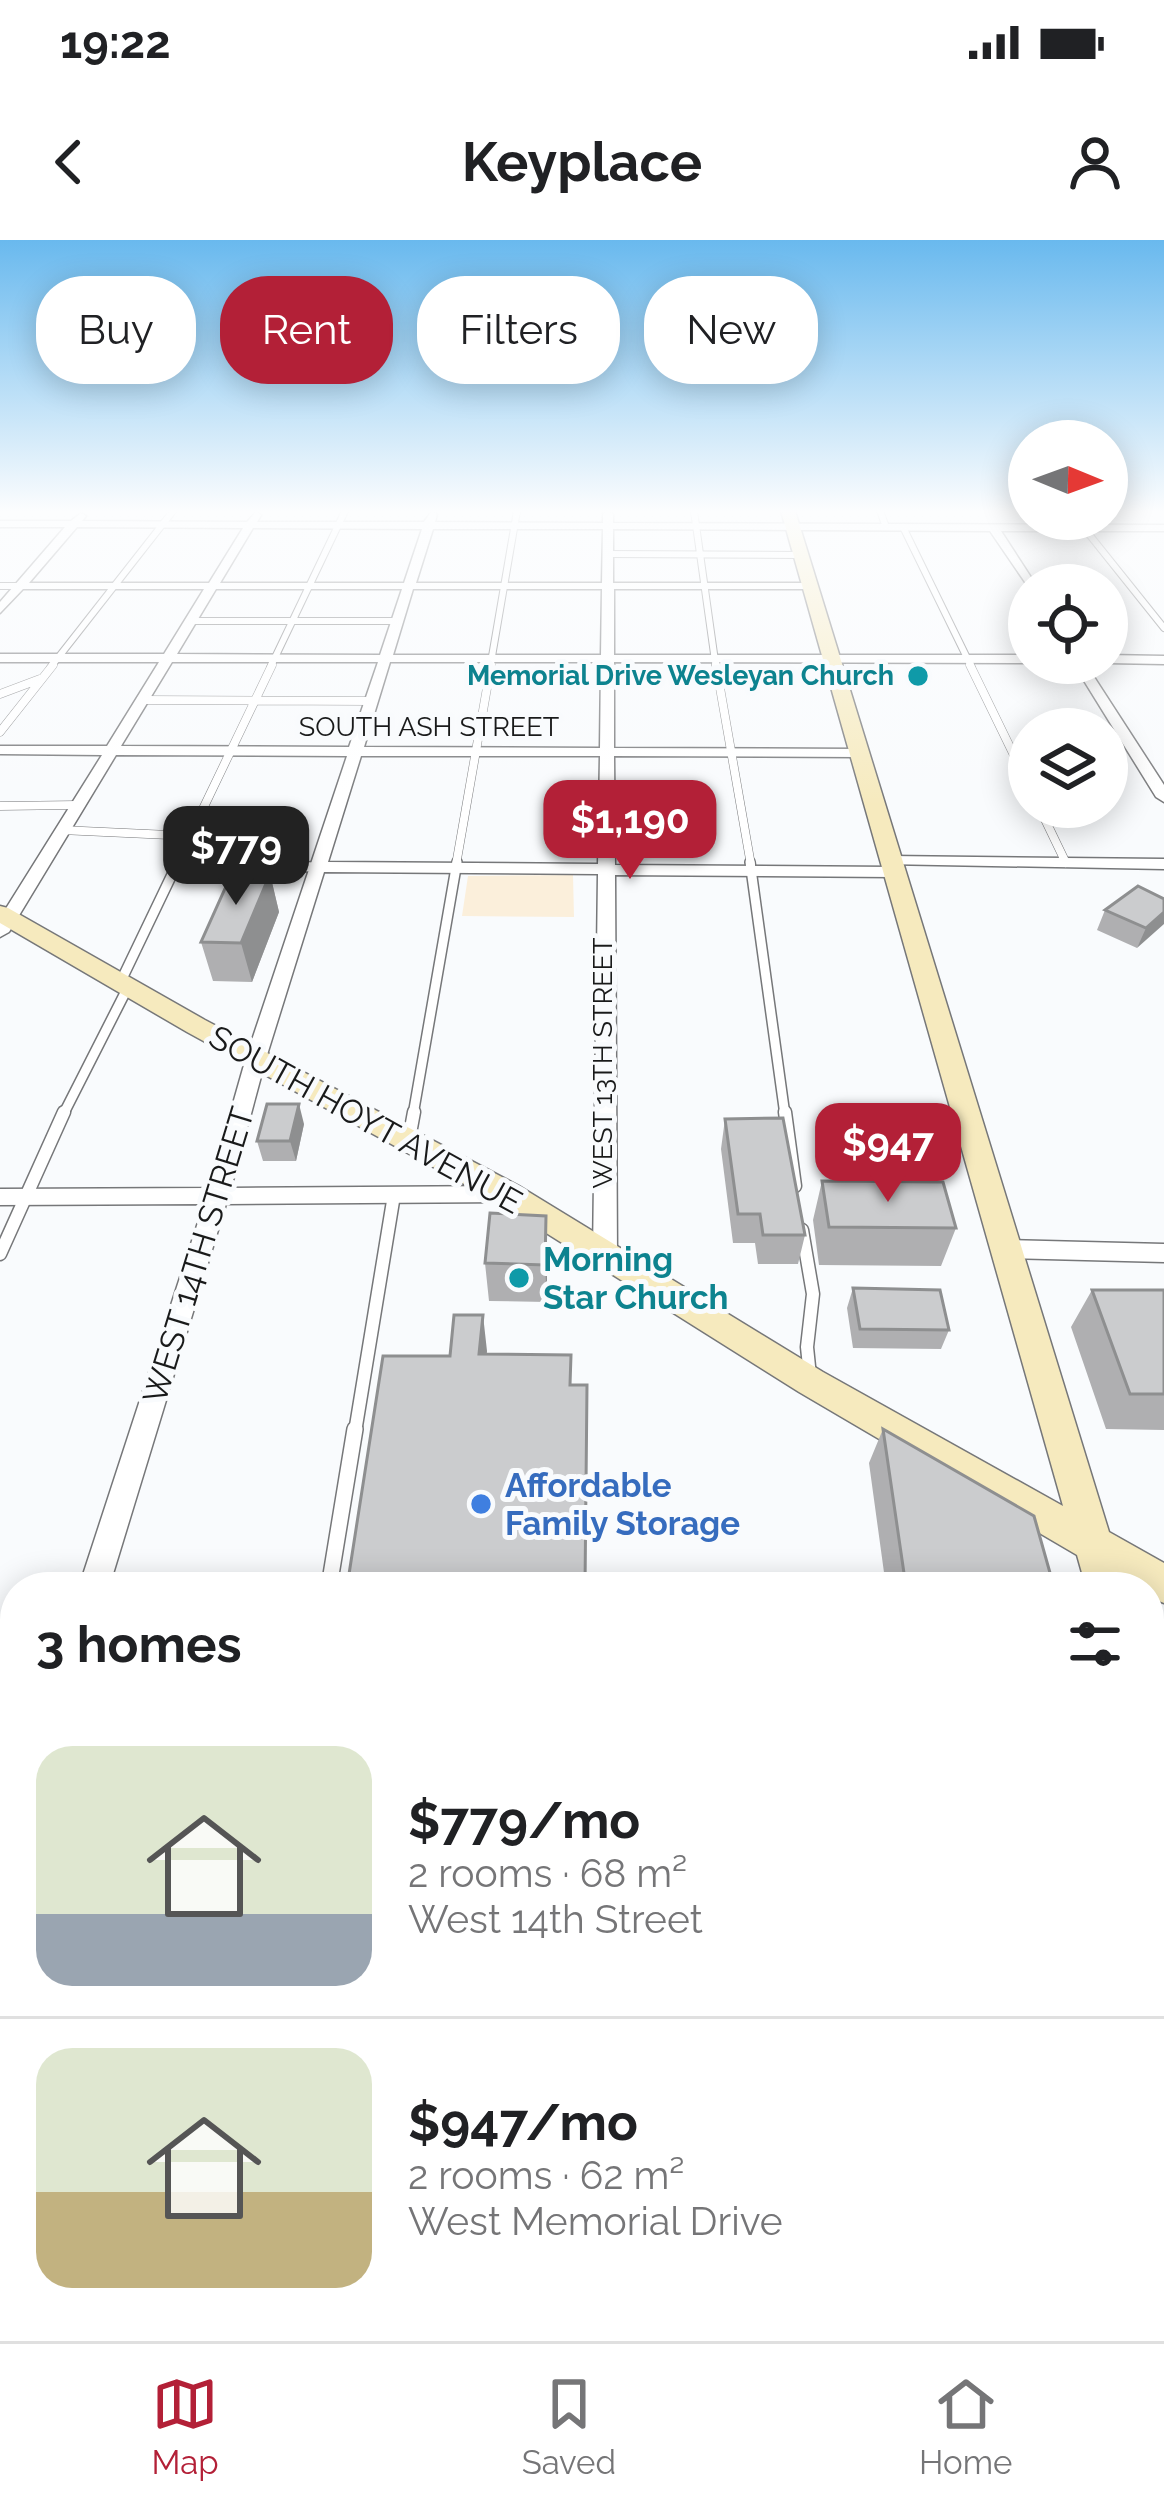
<!DOCTYPE html>
<html lang="en">
<head>
<meta charset="utf-8">
<style>
	body { margin:0; font-family:Raleway,sans-serif; background:#f2f2f2; color:#202124; height:100vh; display:flex; flex-direction:column; font-size:45px; white-space:nowrap }
	* { box-sizing:border-box; margin:0 }
	p { font-size:39px; color:#757577 }
	.icon { flex:none; width:66px; height:66px; fill:none; stroke:currentColor; stroke-width:2; stroke-linecap:round; stroke-linejoin:round }
	.map { position:relative; flex:1; overflow:hidden }
	.sheet { position:absolute; left:0px; top:1332px; width:1164px; height:771px; display:flex; flex-direction:column; background:#fff; border-radius:48px 48px 0 0; box-shadow:0 6px 30px #0003 }
	.sheet>* { flex:none }
	.top-card { position:absolute; left:36px; top:36px; width:1092px; height:108px; display:flex; gap:24px }
	.needle { width:78px; rotate:91deg }
	.controls { position:absolute; left:1008px; top:180px; display:grid; gap:24px }
	.controls a { display:grid; place-items:center; width:120px; height:120px; border-radius:50%; background:#fff; box-shadow:0 6px 30px #0003; font-size:60px }
	.price { position:absolute; translate:-50% -102px; padding:0 27px; border-radius:24px; background:#b32037; color:#fff; font-size:39px; line-height:78px; filter:drop-shadow(0 3px 6px #0008) }
	.price::after { content:''; position:absolute; left:50%; top:72px; width:36px; height:27px; margin-left:-18px; background:inherit; clip-path:polygon(0 0,100% 0,50% 100%) }
	.price.on { background:#222; color:#fff }
	ul { padding:0; list-style:none }
	li { display:flex; align-items:center; gap:36px; height:300px; padding:0 36px }
	li+li { border-top:3px solid #e0e0e0 }
	li span { display:grid; place-items:center; flex:none; width:336px; height:240px; border-radius:36px; color:#555 }
	li>.icon { margin-inline-start:auto }
	span .icon { width:144px; height:144px; fill:#fffc; stroke-width:1 }
	li b { font-size:51px }
	h2 { display:flex; justify-content:space-between; align-items:center; height:144px; padding:0 36px; font-size:51px }
	.chip { padding:0 42px; border-radius:48px; background:#fff; box-shadow:0 6px 30px #0003; font-size:42px; line-height:108px }
	.chip.on { background:#b32037; color:#fff }
	.status { display:flex; justify-content:space-between; align-items:center; height:84px; padding:0 60px; background:#fff; direction:ltr }
	.status svg { height:33px; fill:currentColor }
	header { display:flex; justify-content:space-between; align-items:center; height:156px; padding:0 36px; background:#fff; font-size:54px; font-weight:700 }
	.tab-bar { display:flex; justify-content:space-around; align-items:center; height:168px; border-top:3px solid #e0e0e0; background:#fff; font-size:33px; color:#757577 }
	.tab-bar a { display:grid; justify-items:center; gap:6px }
	.tab-bar .on { color:#b32037 }
	.map>svg:first-child { display:block }
</style>
</head>
<body>
<div class="status"><b>19:22</b><svg viewBox="0 0 49 12"><path d="M0 12V9h3v3zM5 12V6h3v6zM10 12V3h3v9zM15 12V0h3v12zM26 1h20v11H26zM47 4h2v5h-2z"/></svg></div>
<header><svg class="icon" aria-label="back" viewBox="0 0 24 24"><path d="M15 5l-7 7 7 7"/></svg>Keyplace<svg class="icon" aria-label="person" viewBox="0 0 24 24"><circle cx="12" cy="8" r="4"/><path d="M4 21q1-7 8-7t8 7"/></svg></header>
<div class="map">
<svg width="1164" height="2101" viewBox="0 0 1164 2101">
	<rect width="100%" height="100%" fill="#f9fbfd"/>
	<path fill="#fbefdb" d="M573,635l1,42 -112,-1 6,-40z"/>
	<g fill="none" stroke-linecap="round" stroke-linejoin="round">
		<g stroke="#767779" stroke-width="8">
			<path id="lane-far5" d="M694,271l22,157
				M880,271l6,16
				M903,287l69,141
				M1084,288l80,100
				M607,314l192,1
				M0,346h21
				M191,381h206
				M50,428l123,-157
				M270,428l75,-157
				M490,428l27,-157"/>
		</g>
		<g stroke="#767779" stroke-width="9">
			<path id="lane-far4" d="M716,425l35,200
				M970,425l59,121
				M0,454l40,-15
				M141,460l231,1
				M0,492l53,-67
				M0,566l77,-1
				M1039,567l27,56
				M61,590l130,6
				M176,625l96,-200
				M456,625l35,-200"/>
		</g>
		<g stroke="#767779" stroke-width="12">
			<path id="lane-far3" d="M750,622l35,253
				M176,625l145,2
				M120,743l58,-121
				M63,875l65,-128
				M413,875l44,-253"/>
		</g>
		<g stroke="#767779" stroke-width="15">
			<path id="lane-far2" d="M785,872l10,74
				M409,899l5,-27
				M802,990l11,64 -6,53 3,29
				M0,1014l64,-142
				M355,1192l39,-237"/>
		</g>
		<g stroke="#767779" stroke-width="18">
			<path id="lane-far1" d="M329,1347l26,-158"/>
		</g>
		<g stroke="#767779" stroke-width="22">
			<path id="lane" d="M939,2088l2,13
				M199,2101l2,-13"/>
		</g>
		<g stroke="#767779" stroke-width="3">
			<path id="street" d="M432,271l5,3 -2,8 168,1v-9l5,-3 5,3v9l551,2v6h-163l35,54 -7,3 -39,-57 -377,-2v54h194l6,3 -6,3h-193v66h415v8l-415,-1v86l244,1 7,4 -7,4 -244,-1 1,109 278,2 8,5 -8,5 -278,-2 2,380 -12,9 -12,-9 5,-381 -274,-2 -58,186 -35,130 277,-2 11,8 -11,8 -282,2 -117,383h-30l125,-383 -204,1v-16l209,-1 37,-130 101,-302 -231,-1 -107,177 -9,5v-19l102,-163 -102,-1v-8h107l52,-84h-159v-8h164l40,-65h-181l-23,24v-11l65,-75h-65v-6h71l10,-8 5,3 -4,5 165,1 9,-10 5,3 -4,7h167zM77,287l166,1 -34,55h-180zM253,288l169,1 -18,54h-184zM433,289h170l-1,54h-186zM216,349h186l-22,66 -203,-1zM413,349h189l-1,66h-208zM172,422h206l-29,85 -228,-1zM390,422h211l-1,86 -236,-1zM361,516h239l-2,108 -270,-2z
				M1107,415l57,1v8l-57,-1z
				M1073,423h12l79,122v17l-8,-5z
				M890,616l274,3v10l-280,-5 -2,-3z
				M1004,1000l160,4v18l-160,-4 -12,-9z
				M15,1577v65l-3,7 -12,5v-64l3,-8z
				M1149,1579h15v34h-15z
				M548,2088h42v13h-42z"/>
		</g>
		<g stroke="#767779" stroke-width="3">
			<path id="secondary" d="M781,271h14l314,1021 55,31v40l-15,-6v-10l-24,-4 1,4h-40l-9,-32 -278,-163 -302,-190 -310,-170 -187,-109v-17l8,2 197,112 314,166 304,186 240,134z
				M1149,1461l15,6v87l-15,-6z"/>
		</g>
		<use href="#lane-far5" stroke="#fff" stroke-width="6"/>
		<use href="#lane-far4" stroke="#fff" stroke-width="8"/>
		<use href="#lane-far3" stroke="#fff" stroke-width="9"/>
		<use href="#lane-far2" stroke="#fff" stroke-width="12"/>
		<use href="#lane-far1" stroke="#fff" stroke-width="15"/>
		<use href="#lane" stroke="#fff" stroke-width="20"/>
		<use href="#street" fill="#fff" fill-rule="evenodd"/>
		<use href="#secondary" fill="#f6eabe" fill-rule="evenodd"/>
	</g>
	<path fill="#afafb1" d="M270,634l9,38 -27,70 -39,-1 -12,-39z
		M1164,659l-27,49 -40,-18 8,-20z
		M725,879l80,116 -7,29h-40l-3,-21h-22l-12,-94z
		M304,884l-8,37h-33l-6,-20z
		M822,941l134,47 -15,38 -122,-1 -6,-45z
		M547,1014v48l-58,-1 -4,-38z
		M853,1048l96,42 -8,19 -88,-1 -6,-40z
		M1092,1050h72v140l-58,-1 -35,-102z
		M883,1189l171,158h-168l-17,-124z"/>
	<path fill="#8e8f90" d="M270,634l9,38 -27,70 -11,-39z
		M1164,672v12l-27,24 9,-20z
		M299,864l5,20 -8,37 -6,-20z
		M546,976l1,38v48l-2,-37z
		M483,1075l4,36 -3,39 -5,-36z"/>
	<path fill="#cbccce" stroke="#8e8f90" stroke-width="3" d="M232,633l38,1 -29,69 -40,-1z
		M1138,646l26,13v13l-18,16 -41,-18z
		M267,864h32l-9,37h-33z
		M783,878l22,117h-42l-3,-21h-22l-13,-95z
		M822,941l121,1 13,46 -127,-1z
		M490,973l56,3 -1,49 -60,-2z
		M853,1048l87,2 9,40 -89,-1z
		M1092,1050h72v104h-34z
		M454,1075h29l-4,39 92,1 -1,30h17l-2,202h-238l36,-231h67z
		M883,1189l151,87 20,71h-148z"/>
	<linearGradient id="sky" x2="0" y2="1"><stop stop-color="#69b9ee"/><stop offset="0.48" stop-color="#fcfdfe"/><stop offset="1" stop-color="#fcfdfe" stop-opacity="0"/></linearGradient>
	<rect width="1164" height="565" fill="url(#sky)"/>
	<g fill="#0f9aa8" stroke="#f9fbfd" stroke-width="4.5">
		<circle cx="918" cy="436" r="12"/>
		<circle cx="519" cy="1038" r="12"/>
	</g>
	<circle fill="#3f7fe0" stroke="#f9fbfd" stroke-width="4.5" cx="481" cy="1264" r="12"/>
	<g text-anchor="middle" stroke-width="10" stroke-linejoin="round" paint-order="stroke">
		<g font-size="27" font-weight="bold" fill="#0d838f" stroke="#f9fbfd" text-anchor="end">
			<text x="894" y="445">Memorial Drive Wesleyan Church</text>
		</g>
		<g font-size="27" fill="#191a1a" stroke="#f9fbfd">
			<text x="429" y="496">SOUTH ASH STREET</text>
			<text transform="translate(603 823) rotate(-90)" y="9">WEST 13TH STREET</text>
		</g>
		<g font-size="33" fill="#191a1a" stroke="#f9fbfd">
			<text transform="translate(366 879) rotate(29)" y="12">SOUTH HOYT AVENUE</text>
			<text transform="translate(198 1015) rotate(-73)" y="12">WEST 14TH STREET</text>
		</g>
		<g font-size="33" font-weight="bold" fill="#0d838f" stroke="#f9fbfd" text-anchor="start">
			<text x="543" y="1031">Morning<tspan x="543" dy="38">Star Church</tspan></text>
		</g>
		<g font-size="33" font-weight="bold" fill="#366cbe" stroke="#f9fbfd" text-anchor="start">
			<text x="505" y="1257">Affordable<tspan x="505" dy="38">Family Storage</tspan></text>
		</g>
	</g>
</svg>
<div class="controls">
<a><svg class="needle" viewBox="-14 -14 28 28"><path d="M0-13l5 13h-10z" fill="#e53935"/><path d="M0 13l5-13h-10z" fill="#757577"/></svg></a>
<a><svg class="icon" aria-label="locate" viewBox="0 0 24 24"><circle cx="12" cy="12" r="6"/><path d="M12 2v4M12 18v4M2 12h4M18 12h4"/></svg></a>
<a><svg class="icon" aria-label="layers" viewBox="0 0 24 24"><path d="M12 4l9 5-9 5-9-5zM3 14l9 5 9-5"/></svg></a>
</div>
<b class="price" style="left:630px;top:642px">$1,190</b>
<b class="price on" style="left:236px;top:668px">$779</b>
<b class="price" style="left:888px;top:965px">$947</b>
<div class="top-card">
<a class="chip">Buy</a>
<a class="chip on">Rent</a>
<a class="chip">Filters</a>
<a class="chip">New</a>
</div>
<section class="sheet">
<h2>3 homes<svg class="icon" aria-label="filters" viewBox="0 0 24 24"><path d="M4 7h16M4 17h16"/><circle cx="9" cy="7" r="2"/><circle cx="15" cy="17" r="2"/></svg></h2>
<ul>
<li><span style="background:linear-gradient(#dfe7d0 70%,#9aa5b1 0)"><svg class="icon" aria-label="home" viewBox="0 0 24 24"><path d="M3 11l9-7 9 7M6 9v11h12V9"/></svg></span><div><b>$779/mo</b><p>2 rooms · 68 m²</p><p>West 14th Street</p></div></li>
<li><span style="background:linear-gradient(#dfe7d0 60%,#c2b280 0)"><svg class="icon" aria-label="home" viewBox="0 0 24 24"><path d="M3 11l9-7 9 7M6 9v11h12V9"/></svg></span><div><b>$947/mo</b><p>2 rooms · 62 m²</p><p>West Memorial Drive</p></div></li>
</ul>
</section>
</div>
<nav class="tab-bar">
<a class="on"><svg class="icon" aria-label="map" viewBox="0 0 24 24"><path d="M3 6l6-2 6 2 6-2v14l-6 2-6-2-6 2zM9 4v14M15 6v14"/></svg>Map</a>
<a><svg class="icon" aria-label="saved" viewBox="0 0 24 24"><path d="M7 4h10v16l-5-4-5 4z"/></svg>Saved</a>
<a><svg class="icon" aria-label="home" viewBox="0 0 24 24"><path d="M3 11l9-7 9 7M6 9v11h12V9"/></svg>Home</a>
</nav>
</body>
</html>
